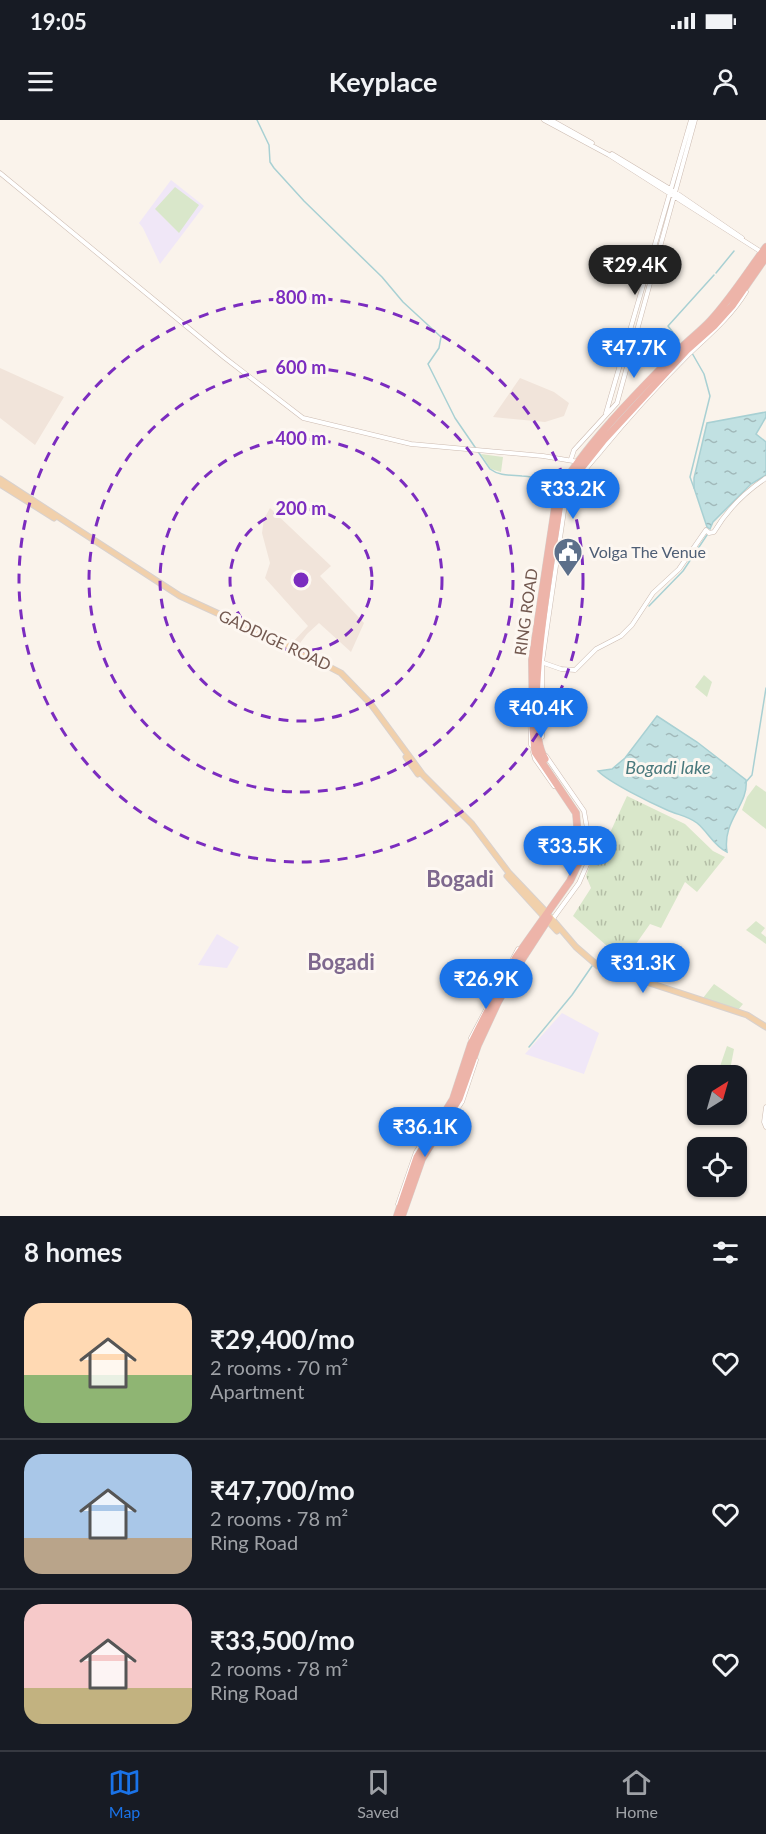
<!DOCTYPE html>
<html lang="en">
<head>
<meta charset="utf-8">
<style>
	body { margin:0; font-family:Lato,sans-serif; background:#20242c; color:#f1f3f6; height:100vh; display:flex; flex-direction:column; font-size:22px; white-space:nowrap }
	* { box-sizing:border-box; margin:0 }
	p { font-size:20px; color:#9ea1a6 }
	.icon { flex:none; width:33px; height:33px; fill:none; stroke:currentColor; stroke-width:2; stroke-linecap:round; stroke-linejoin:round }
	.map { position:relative; height:1096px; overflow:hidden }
	.side { display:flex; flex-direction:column; background:#171b24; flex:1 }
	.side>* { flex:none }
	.needle { width:39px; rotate:37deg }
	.controls { position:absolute; left:687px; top:945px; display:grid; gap:12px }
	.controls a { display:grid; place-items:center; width:60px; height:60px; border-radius:12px; background:#171b24; box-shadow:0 2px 4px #0004; font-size:30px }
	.price { position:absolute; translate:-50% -51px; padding:0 14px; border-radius:21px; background:#1a73e8; color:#fff; font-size:20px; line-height:39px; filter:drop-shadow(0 2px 3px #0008) }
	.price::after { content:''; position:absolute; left:50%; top:36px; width:18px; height:14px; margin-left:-9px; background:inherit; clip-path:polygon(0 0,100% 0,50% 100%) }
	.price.selected { background:#222; color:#fff }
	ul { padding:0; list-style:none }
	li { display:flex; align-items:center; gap:18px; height:150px; padding:0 24px }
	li+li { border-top:2px solid #363941 }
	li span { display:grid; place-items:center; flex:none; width:168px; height:120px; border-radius:18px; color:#555 }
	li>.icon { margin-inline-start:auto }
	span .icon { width:72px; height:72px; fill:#fffc; stroke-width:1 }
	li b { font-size:26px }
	h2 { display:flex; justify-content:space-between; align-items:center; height:72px; padding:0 24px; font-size:26px }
	.status { display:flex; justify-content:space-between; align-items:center; height:42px; padding:0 30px; background:#171b24; direction:ltr }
	.status svg { height:16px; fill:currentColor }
	header { display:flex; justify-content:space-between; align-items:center; height:78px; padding:0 24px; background:#171b24; font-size:27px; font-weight:700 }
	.tabs { display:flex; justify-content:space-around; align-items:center; height:84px; border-top:2px solid #363941; background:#171b24; font-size:16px; color:#9ea1a6 }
	.tabs a { display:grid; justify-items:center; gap:3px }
	.tabs .selected { color:#1a73e8 }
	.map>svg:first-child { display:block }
</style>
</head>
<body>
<div class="status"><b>19:05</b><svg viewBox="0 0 49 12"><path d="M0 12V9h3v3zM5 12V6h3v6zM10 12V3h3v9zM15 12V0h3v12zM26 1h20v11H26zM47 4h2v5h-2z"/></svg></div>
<header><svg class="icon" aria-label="menu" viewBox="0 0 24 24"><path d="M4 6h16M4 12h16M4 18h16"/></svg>Keyplace<svg class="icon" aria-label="person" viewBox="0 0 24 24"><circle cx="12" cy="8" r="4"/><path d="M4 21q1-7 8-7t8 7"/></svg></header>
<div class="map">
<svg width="766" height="1096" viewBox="0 0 766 1096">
	<defs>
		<pattern id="grass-tufts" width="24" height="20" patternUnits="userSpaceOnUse" patternTransform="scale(1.5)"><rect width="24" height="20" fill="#d9e7ca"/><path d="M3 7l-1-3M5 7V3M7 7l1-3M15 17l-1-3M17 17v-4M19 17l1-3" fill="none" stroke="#b4bea6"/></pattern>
		<pattern id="water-ripples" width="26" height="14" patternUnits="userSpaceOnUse" patternTransform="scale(1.5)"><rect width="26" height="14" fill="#c1e1e2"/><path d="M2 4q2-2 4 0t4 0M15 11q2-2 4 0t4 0" fill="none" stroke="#a1b9ba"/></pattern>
	</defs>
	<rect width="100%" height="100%" fill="#faf3eb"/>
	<path fill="#f1e4da" d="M0,248l64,29 -29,48 -35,-27z
		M520,258l34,14 15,11 -5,13 -19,6 -52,-5z
		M270,388l61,58 -11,10 44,47 -13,29 -32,-29 -12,11 -10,13 -6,-3 17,-18 -43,-48 5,-15 -8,-30 2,-14z"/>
	<path fill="#f0e7f7" d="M171,60l33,26 -44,58 -17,-36 -4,-5z
		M217,814l22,13 -12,21 -29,-3z
		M562,893l37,20 -15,41 -59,-20z"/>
	<path fill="url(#grass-tufts)" d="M627,676l58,28 28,27 12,6 -28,35 -12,-10 -24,46 -11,-4 -26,37 -51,-45 18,-28 -5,-12 5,-14 5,1z"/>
	<path fill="#d9e7ca" d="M175,67l24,18 -20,28 -24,-24z
		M481,334l22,3 -2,15 -10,-3z
		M704,555l8,7 -5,15 -12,-10z
		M756,665l10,7v37l-24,-19 5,-13z
		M756,801l9,7 -4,5 5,4v7l-20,-14z
		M644,838l13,5 -7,11 -11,-3z
		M714,864l29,20 -5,6 -35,-12z
		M727,926l7,3 -5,26h-12z"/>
	<path fill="url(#water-ripples)" stroke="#a8d0d3" stroke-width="1.5" d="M766,292v5l-10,17 10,8v33l-15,9 -38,38 -3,7 -3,-2 -13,-39v-10l13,-55z
		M657,596l40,26 49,38c3,25 -24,40 -19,72 -13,-6 -19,-20 -30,-29 -9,-7 -19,-8 -30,-13 -16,-7 -57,-27 -69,-39l14,-2 13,-11z"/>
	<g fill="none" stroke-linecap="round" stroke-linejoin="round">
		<path stroke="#a8d0d3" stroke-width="1.5" d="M257,0l12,25 1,17 4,6 30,33 78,76 21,25 38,35 -2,11 -11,16 27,54 35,51c9,7 21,6 32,7 12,0 23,5 33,9
			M716,153l18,-22
			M679,220l-11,-14 46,-51
			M692,233l12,21 6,22 -20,81 4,11
			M649,486l34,-35 24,-36
			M745,663l7,-8 14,-87
			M529,927l43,-52 20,-29"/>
		<g stroke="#ccbbb1" stroke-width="5">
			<path id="minor" d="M544,0l65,35 154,98
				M551,0l41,23
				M612,34l63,38 67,46
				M0,53l225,185 78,60 108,26 132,12 36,6
				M606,293l85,-293
				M571,339l3,-9 43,-47 78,-283
				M541,542l20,7 14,1 21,-21 25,-13 11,-11 21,-32 26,-24 27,-39 3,3 5,-1c13,-22 31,-40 52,-54
				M530,596l1,29
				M542,617v-75l23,-158c7,-20 22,-37 36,-53 27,-33 56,-65 86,-95 21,-20 44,-39 59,-64
				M533,632l2,7 19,27
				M546,636l38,55 4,23 1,26 -10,23 -27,37
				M471,918l47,-89
				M766,987l-2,15 2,5
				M439,1017l23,-35 14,-42
				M398,1084l18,-52 18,-28"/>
		</g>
		<g stroke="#d8d1ce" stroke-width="7">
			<path id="major" d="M0,359l180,117 111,51 50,26 29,30 53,72 49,49 37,49 38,40 29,34 22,19 149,49 19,12
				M0,364l54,34
				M406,637l12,17
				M507,756l50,55"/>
		</g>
		<g stroke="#d8d1ce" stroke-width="8">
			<path id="highway" d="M545,639c-24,-37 8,-206 15,-256l11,-22 32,-40 84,-91 27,-24 18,-20 34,-49
				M397,1096l20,-59 36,-58 18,-55 13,-26 32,-61 54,-76 10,-21 -4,-47 -41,-61 -2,-24 -1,-68 25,-166c29,-51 83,-104 124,-146 10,-10 21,-18 30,-28 21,-23 37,-49 55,-73
				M402,1096l20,-57 37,-60 19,-54 20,-43 23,-41 28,-43"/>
		</g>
		<use href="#minor" stroke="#fff" stroke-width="4"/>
		<use href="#major" stroke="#f1d0ab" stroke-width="5"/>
		<use href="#highway" stroke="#edb4a9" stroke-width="7"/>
	</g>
	<g fill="none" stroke="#7b2cbf" stroke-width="3" stroke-dasharray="10 8">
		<circle cx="301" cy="460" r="71"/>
		<circle cx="301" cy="460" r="141"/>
		<circle cx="301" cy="460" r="212"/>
		<circle cx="301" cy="460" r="282"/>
	</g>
	<defs>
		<g id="civic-pin" transform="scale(1.5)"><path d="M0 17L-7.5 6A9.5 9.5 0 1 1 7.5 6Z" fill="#5c6f8a" stroke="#fdf7f1"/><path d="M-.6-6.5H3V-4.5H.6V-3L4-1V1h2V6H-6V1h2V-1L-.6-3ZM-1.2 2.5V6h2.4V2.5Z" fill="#fff"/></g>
	</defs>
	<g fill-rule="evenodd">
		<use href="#civic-pin" x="568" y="432"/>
	</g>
	<g text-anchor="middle" stroke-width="6" stroke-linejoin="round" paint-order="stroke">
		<g font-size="16" fill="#4e5e75" stroke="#fdf7f1" text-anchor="start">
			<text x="589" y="438">Volga The Venue</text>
		</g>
		<g font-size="16" fill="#735950" stroke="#fdf7f1">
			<text transform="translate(526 492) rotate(-82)" y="6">RING ROAD</text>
			<text transform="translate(275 520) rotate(25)" y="6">GADDIGE ROAD</text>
		</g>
		<g font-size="18" font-style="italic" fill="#49797d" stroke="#fdf7f1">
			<text x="668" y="654">Bogadi lake</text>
		</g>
		<g font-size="22" font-weight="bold" fill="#7e688e" stroke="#fdf7f1">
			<text x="460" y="767">Bogadi</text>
			<text x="341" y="850">Bogadi</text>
		</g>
	</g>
	<circle cx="301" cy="460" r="9" fill="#7b2cbf" stroke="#fdf7f1" stroke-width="3"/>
	<g font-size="18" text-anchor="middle" font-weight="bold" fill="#7b2cbf" stroke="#fdf7f1" stroke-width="6" stroke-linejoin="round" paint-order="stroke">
		<text x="301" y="184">800 m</text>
		<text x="301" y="254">600 m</text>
		<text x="301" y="325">400 m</text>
		<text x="301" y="395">200 m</text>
	</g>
</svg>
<div class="controls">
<a><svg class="needle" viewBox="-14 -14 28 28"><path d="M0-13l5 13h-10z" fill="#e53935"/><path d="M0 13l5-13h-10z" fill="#9ea1a6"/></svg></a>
<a><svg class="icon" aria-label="locate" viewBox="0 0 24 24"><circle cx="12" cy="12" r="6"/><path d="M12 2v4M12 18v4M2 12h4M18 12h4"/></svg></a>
</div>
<b class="price selected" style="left:635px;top:176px">₹29.4K</b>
<b class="price" style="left:634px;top:259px">₹47.7K</b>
<b class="price" style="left:573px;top:400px">₹33.2K</b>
<b class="price" style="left:541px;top:619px">₹40.4K</b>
<b class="price" style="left:570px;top:757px">₹33.5K</b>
<b class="price" style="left:643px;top:874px">₹31.3K</b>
<b class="price" style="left:486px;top:890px">₹26.9K</b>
<b class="price" style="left:425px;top:1038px">₹36.1K</b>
</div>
<section class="side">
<h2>8 homes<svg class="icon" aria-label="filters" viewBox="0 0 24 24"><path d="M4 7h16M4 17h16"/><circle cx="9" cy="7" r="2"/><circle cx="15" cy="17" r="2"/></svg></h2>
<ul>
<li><span style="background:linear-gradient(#ffd9b3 60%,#8fb573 0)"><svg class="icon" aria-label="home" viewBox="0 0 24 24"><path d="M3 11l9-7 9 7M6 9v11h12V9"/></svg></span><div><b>₹29,400/mo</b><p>2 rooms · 70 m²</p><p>Apartment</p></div><svg class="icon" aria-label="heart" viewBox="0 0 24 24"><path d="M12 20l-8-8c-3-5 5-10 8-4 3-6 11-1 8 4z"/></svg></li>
<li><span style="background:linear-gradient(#a9c7e8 70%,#b9a48a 0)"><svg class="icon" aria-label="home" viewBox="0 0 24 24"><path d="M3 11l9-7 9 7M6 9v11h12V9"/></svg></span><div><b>₹47,700/mo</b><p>2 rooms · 78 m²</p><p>Ring Road</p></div><svg class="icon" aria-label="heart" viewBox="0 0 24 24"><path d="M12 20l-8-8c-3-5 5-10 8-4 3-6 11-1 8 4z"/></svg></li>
<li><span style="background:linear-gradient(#f6c9c9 70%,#c2b280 0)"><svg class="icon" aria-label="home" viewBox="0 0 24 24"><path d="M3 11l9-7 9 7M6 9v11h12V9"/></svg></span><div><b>₹33,500/mo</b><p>2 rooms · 78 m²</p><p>Ring Road</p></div><svg class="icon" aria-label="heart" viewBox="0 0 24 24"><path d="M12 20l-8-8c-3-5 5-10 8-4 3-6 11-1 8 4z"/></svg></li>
</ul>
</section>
<nav class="tabs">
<a class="selected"><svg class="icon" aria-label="map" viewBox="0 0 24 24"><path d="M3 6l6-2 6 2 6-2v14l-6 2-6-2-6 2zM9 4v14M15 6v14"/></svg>Map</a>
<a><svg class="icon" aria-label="saved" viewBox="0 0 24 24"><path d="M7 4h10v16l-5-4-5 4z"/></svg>Saved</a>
<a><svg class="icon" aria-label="home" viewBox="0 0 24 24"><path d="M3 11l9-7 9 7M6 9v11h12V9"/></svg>Home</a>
</nav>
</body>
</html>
